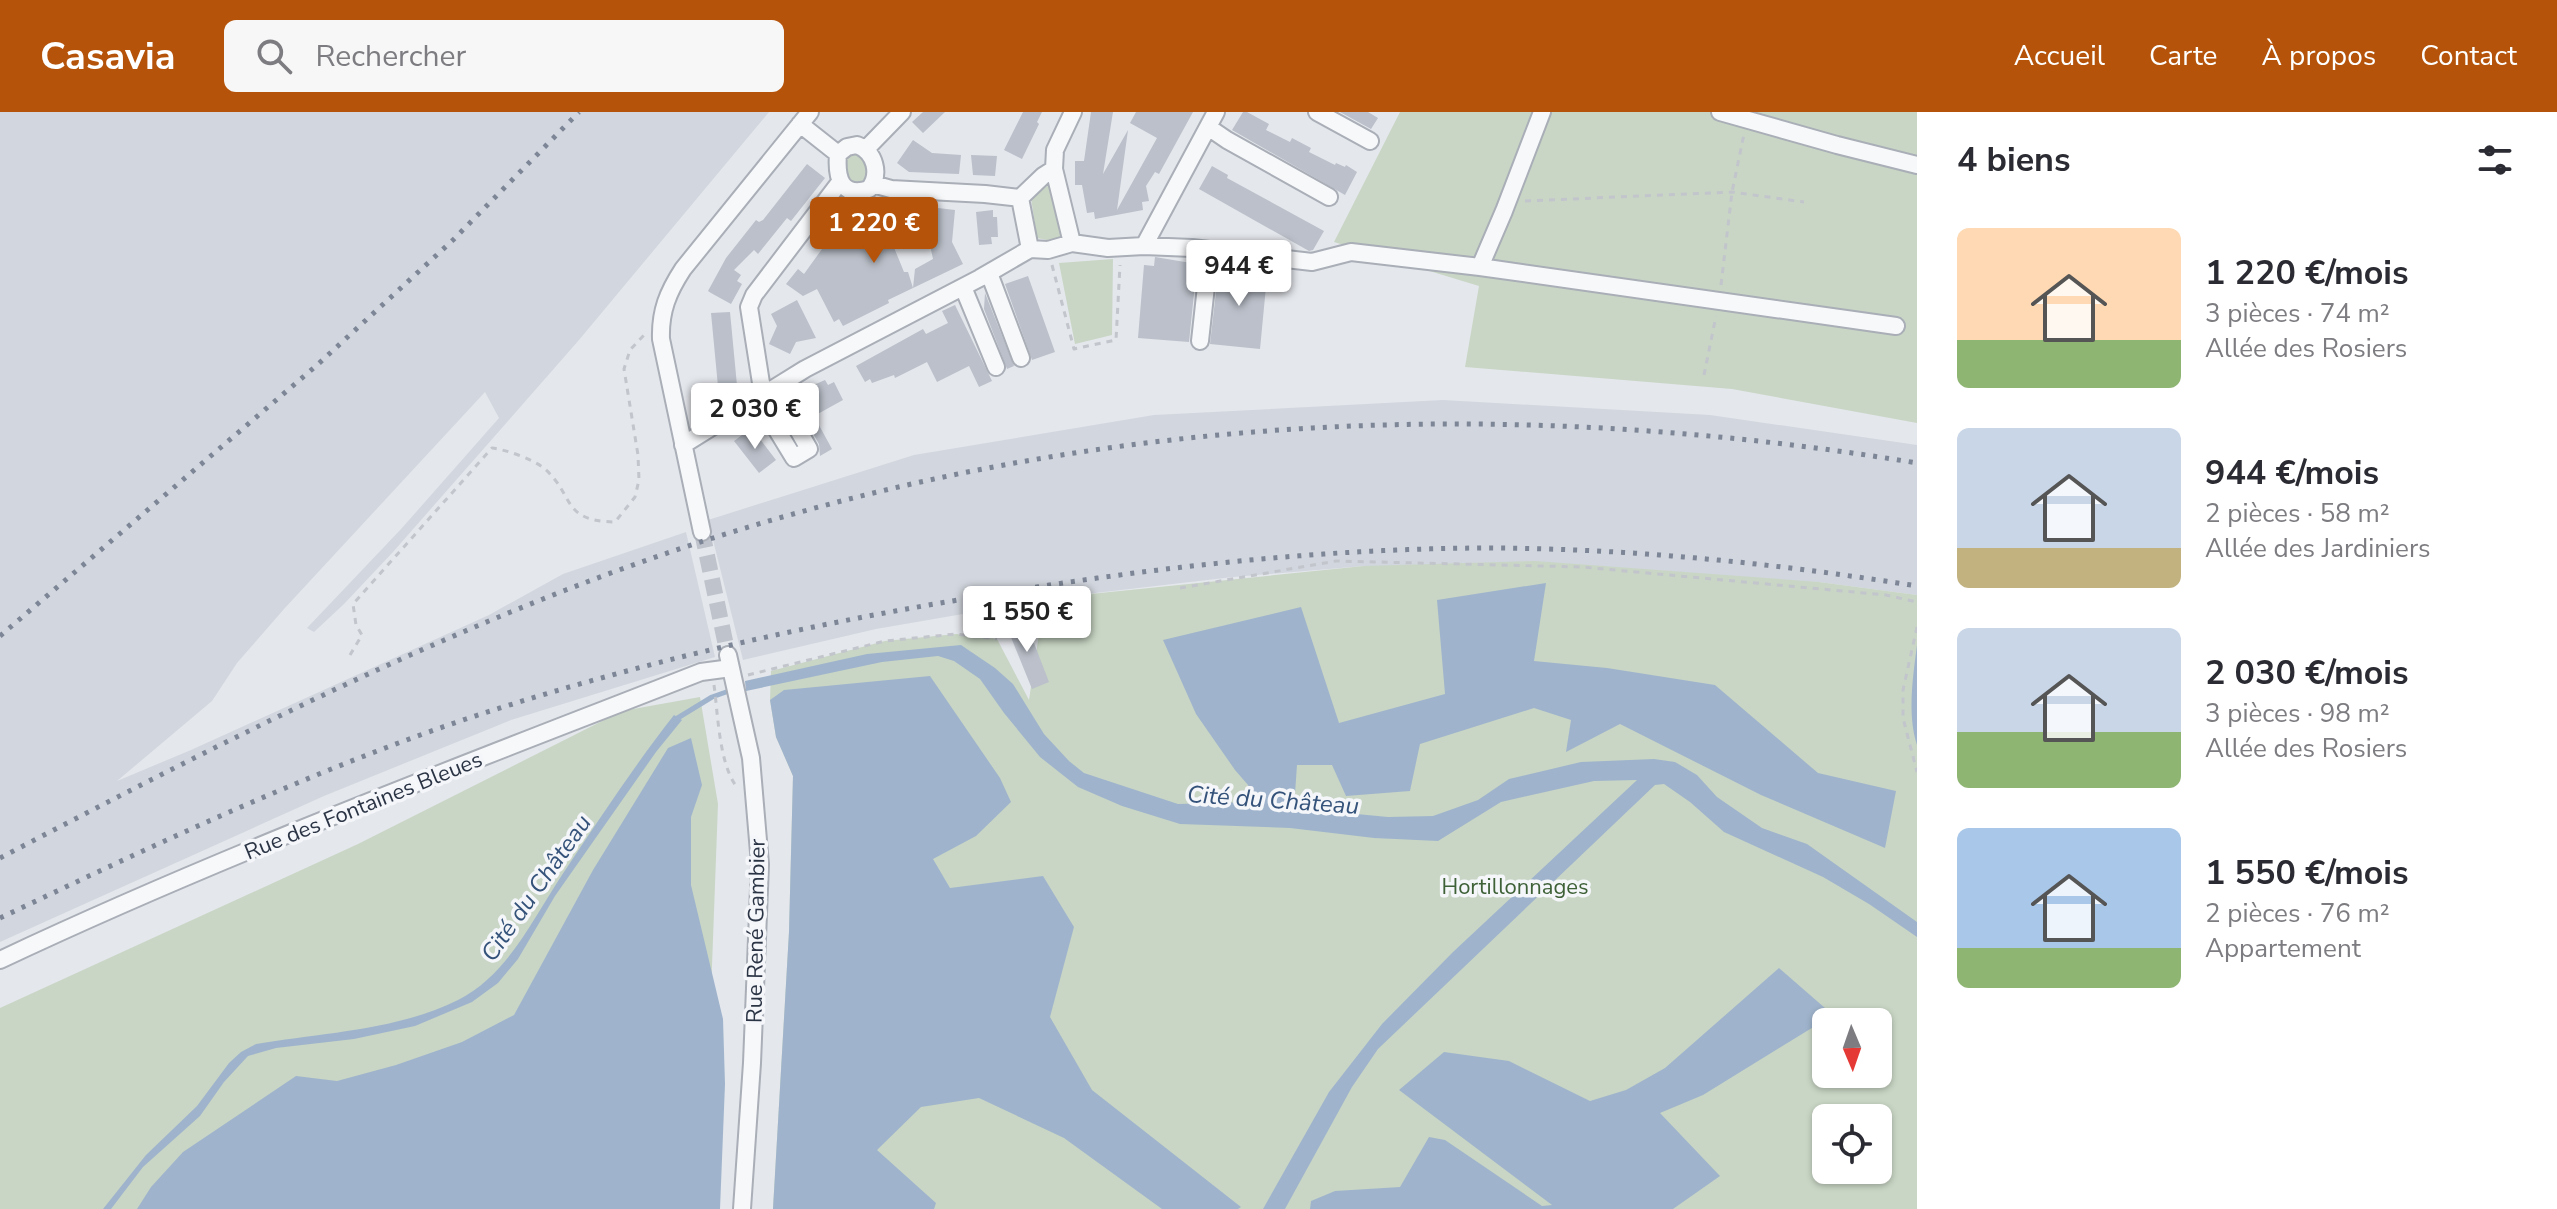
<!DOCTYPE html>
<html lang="fr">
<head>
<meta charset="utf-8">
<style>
	body { margin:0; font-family:"Nunito Sans",sans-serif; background:#f7f7f7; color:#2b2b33; height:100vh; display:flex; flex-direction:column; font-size:30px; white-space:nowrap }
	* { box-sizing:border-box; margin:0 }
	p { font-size:26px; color:#7c7c81 }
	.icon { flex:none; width:44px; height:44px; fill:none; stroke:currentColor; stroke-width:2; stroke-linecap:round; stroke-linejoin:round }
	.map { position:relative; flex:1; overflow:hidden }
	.side { display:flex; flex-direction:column; background:#fff; width:640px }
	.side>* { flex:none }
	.needle { width:52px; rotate:178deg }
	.tools { position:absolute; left:1812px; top:896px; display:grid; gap:16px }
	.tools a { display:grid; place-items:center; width:80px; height:80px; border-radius:12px; background:#fff; box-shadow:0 2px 6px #0004; font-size:40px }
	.price { position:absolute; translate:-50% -68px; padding:0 18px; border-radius:8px; background:#fff; color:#222; font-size:26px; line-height:52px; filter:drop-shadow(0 2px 4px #0008) }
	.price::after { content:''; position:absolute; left:50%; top:48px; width:24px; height:18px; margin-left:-12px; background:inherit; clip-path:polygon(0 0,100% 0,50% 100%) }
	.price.active { background:#b45309; color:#fff }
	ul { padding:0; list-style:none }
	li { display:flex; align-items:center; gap:24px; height:200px; padding:0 40px }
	li span { display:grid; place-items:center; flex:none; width:224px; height:160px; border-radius:12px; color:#555 }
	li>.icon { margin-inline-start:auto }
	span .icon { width:96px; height:96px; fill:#fffc; stroke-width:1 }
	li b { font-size:34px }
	h2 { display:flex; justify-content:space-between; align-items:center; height:96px; padding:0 40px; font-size:34px }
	header { display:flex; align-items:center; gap:48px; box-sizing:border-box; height:112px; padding:0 40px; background:#b45309; color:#fff }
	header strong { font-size:38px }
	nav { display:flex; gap:44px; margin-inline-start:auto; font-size:28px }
	.search { width:560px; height:72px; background:#f7f7f7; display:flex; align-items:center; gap:20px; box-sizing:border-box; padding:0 28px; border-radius:12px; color:#7c7c81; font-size:30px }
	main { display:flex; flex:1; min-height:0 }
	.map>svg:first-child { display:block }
</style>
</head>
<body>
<header>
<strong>Casavia</strong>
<div class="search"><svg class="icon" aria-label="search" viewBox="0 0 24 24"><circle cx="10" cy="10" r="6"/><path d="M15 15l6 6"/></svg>Rechercher</div>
<nav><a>Accueil</a><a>Carte</a><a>À propos</a><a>Contact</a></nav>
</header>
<main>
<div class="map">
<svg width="1917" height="1097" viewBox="0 0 1917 1097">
	<rect width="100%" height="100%" fill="#e4e7ec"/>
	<path fill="#d2d6de" d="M0,0h769l-190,228 -186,212 -49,52 -30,28 -7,-4 95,-100 97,-110 -14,-26 -201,217 -47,54 -25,38 -95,80 74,-31 298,-135 74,-41 123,-42 29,125 -204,63 -187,76 -324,146z
		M1443,288l267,15 207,30v150l-98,-13 -455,-16 -131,11 -172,20 -185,32 -133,31 -35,-140 206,-65 240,-40z"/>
	<path fill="#c9d6c5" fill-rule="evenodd" d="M1400,0h517v311l-185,-34 -267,-22 14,-81 -145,-44z
		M850,40l14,3 3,14 -3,14h-14l-4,-5 -2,-23z
		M1050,72l11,54 -14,2 -10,-2 -6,-40z
		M1113,147l-1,76 -37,9 -16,-81z
		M1535,449l284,21 98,13v614h-1144l16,-277 4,-156 -17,-39 -6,-37 1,-29 114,-30 71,-7 41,5 32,61 10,-66 22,-37 303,-31zM1826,910h52v52h-52zM1826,1006h52v52h-52z
		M700,585l18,107 -15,405h-703v-201l358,-164 264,-133z"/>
	<path fill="#9fb4cc" d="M1546,471l-12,78 73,7 108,17 103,88 78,18 -11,57 -124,-53 -141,-71 -54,28 5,-32 -37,-12 -114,36 -10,47 -64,5 -14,-31h-35l-3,43 94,9 45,-1 45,-16 31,-21 72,-17 73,-3 21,3 22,13 20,22 45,31 45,16 110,78v15l-48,-33 -46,-27 -99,-45 -34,-30 -26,-18 -9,1 -277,264 -26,38 -67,122h-22l66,-117 53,-68 71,-72 184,-172 -43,1 -93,21 -63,39 -64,-3 -84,-10 -110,-4 -58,-18 -44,-19 -38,-30 -36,-44 -24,-34 -26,-18 -16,-5 -56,6 -136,29 -1,-10 122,-27 94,-9 34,23 18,16 31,50 25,27 15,12 94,31 76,-2 -6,-17 -13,-15 -39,-56 -33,-74 138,-33 38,116 106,-29 -8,-94z
		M1917,533v100c-10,-30 -4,-69 0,-100z
		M930,564l70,102 11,24 -35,34 -43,23 17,29 93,-12 31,51 -24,90 42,73 149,117 -3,2h-76l-98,-71 -85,-40 -58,9 -44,43 59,53 -2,6h-161l16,-277 4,-156 -17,-39 -6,-37 14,-10z
		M674,603l8,5 -26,32 -101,144 -37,63 -20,24 -26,19 -57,24 -61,13 -78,9 -28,8 -24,26 -24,34 -57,51 -32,42h-8l43,-54 51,-49 32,-43 12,-11 15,-8c65,-11 143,-14 202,-44 50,-25 74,-80 104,-125 36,-54 72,-109 112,-160z
		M691,626l11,47 -11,32v68l32,134 2,65 -5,125h-583l14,-22 32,-35 113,-76 41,5 59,-16 66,-23 52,-27 79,-145 75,-122z
		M1779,856l54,47 -130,80 -43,18 60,63 -47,33h-363l1,-8 24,-10 65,-4 29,-50 16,3 97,66 10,-1 -153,-115 45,-38 65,9 81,40 36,-11 39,-22z"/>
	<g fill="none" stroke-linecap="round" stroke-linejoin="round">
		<path stroke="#9fb4cc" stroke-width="5" d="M676,607l36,-22 17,-6"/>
	</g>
	<path fill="#bbc0ca" d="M923,0h22l-22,21 -11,-11z
		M1023,0h19l-5,10 2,2 -17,35 -18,-9z
		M1091,0h22l-10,62 25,-44 -11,80 40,-72 -27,-15 6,-11h57l-34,62 -4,-2 -9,14 3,15 -7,1 1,8 -48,9 -1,-7 -7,1 -5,-28h-7v-24h9z
		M1243,0h4l22,12 -3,6 24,12 2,-4 19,10 -2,4 26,13 1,-2 9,4 1,-2 11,7 -12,23 -113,-65z
		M1340,0h28l10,6 -7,11z
		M913,28l19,13 29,2 -2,19 -50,-2 -12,-9z
		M971,43l26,1 -2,20 -22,-1z
		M807,52l18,14 -34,43 -4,-3 -29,36 -4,-4 -20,20 7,5 -4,6 5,3 -11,20 -20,-11 -3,-2 18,-33 30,-38 3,2 4,-2z
		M1212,54l16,9 -1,3 97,53 -11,19 -4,1 -110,-62z
		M921,94l34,4 -3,32 11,22 -75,36 1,3 -46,23 -4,-7 -5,3 -17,-33 -14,7 -17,-12 12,-15 6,5 31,-43 5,4 4,-6 16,-3v-10l23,-7 2,5h2l4,14 -3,1 7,21 9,22h4l5,16 2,-19 18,-10 -7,-33 -7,-1z
		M993,98v7h4l1,20h-7l1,7 -13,1 -3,-33z
		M1155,145l42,7 -8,78 -51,-4 6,-73 10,1z
		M1240,153l18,2v8l9,1 -7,73 -50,-5 9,-78 20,2z
		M1028,164l27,76 -23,8 -27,-76z
		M985,181l29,73 -7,3 -23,-60z
		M797,188l19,38 -20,4 -6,12 -21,-10 8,-18 -6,-12z
		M955,193l37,76 -13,6 -10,-21 -32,16 -10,-20 -32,16 -1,-3 -22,8 -2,-4 -5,3 -9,-16 67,-37 3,5 22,-11 -6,-12z
		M730,200l8,84 -19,1 -8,-84z
		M825,268l3,5 6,-3 9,18 -29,16 18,33 -12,7 -1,-12 -24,-42 -9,-8 12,-8 2,5z
		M753,318l23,30 -17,13 -25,-32 12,-9 2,2z
		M1021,505l5,29 8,-3 15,39 -17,7 -28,-69z"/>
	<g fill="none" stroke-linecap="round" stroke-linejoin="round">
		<path stroke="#bfc3cb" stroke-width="16" stroke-dasharray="16 8" stroke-linecap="butt" d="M702,420l26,123"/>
		<g stroke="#a9aeb7" stroke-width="20">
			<path id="minor" d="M1317,0l53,29
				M1720,0l117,33 80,20
				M800,12l38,30
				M1208,15l19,13 102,57
				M857,33c18,7 24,29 12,44 -28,9 -33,-11 -31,-35l9,-7z
				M866,37l36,-37
				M1054,57l18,74 -24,7 -18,-1 -10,-51 23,-22z
				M1054,57l1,-19 18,-38
				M873,72l18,5 94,5 35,4
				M1072,131l36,5 36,-2 48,2 120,14 39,-10 129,15 416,59
				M1144,134l72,-134
				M1480,155l24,-56 38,-99
				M989,161l32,85
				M963,175l33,80
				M1200,229l10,-91
				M773,294l12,1 24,42 -15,9 -25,-41 4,-11 -12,-23 -12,-76 5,-12 86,-113
				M683,333l122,-76 175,-91 50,-29
				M702,420l-41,-193c-1,-28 7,-47 22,-70l127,-157
				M728,543l23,103 9,106 -8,199 -10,146
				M0,848c229,-108 466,-196 701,-288l30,-4"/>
		</g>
		<path stroke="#c2c5cb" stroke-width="3" stroke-dasharray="6 6" stroke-linecap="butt" d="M1525,89l207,-9 72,10
			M1052,153l22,84 42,-9 4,-75
			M1721,173l11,-93 12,-58
			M1704,263l12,-59
			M1180,476l156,-27 246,6 304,28 31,7
			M1917,515l-14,63v28l14,54
			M350,543l12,-20 -6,-10 -3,-21 139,-156c15,2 41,11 53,21 30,27 16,52 70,53l20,-25 4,-17 -1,-25 -14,-86 6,-19 14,-15
			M748,563l137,-34 71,-7 41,5
			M714,573c4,30 5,77 22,101"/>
		<use href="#minor" stroke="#f7f8fa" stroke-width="16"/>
		<path stroke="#7d8696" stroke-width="5" stroke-dasharray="4 8" stroke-linecap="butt" d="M0,524l316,-270 137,-126 126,-128
			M0,746c201,-105 405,-210 619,-288 424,-154 856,-180 1298,-107
			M0,806c152,-72 306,-145 466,-199 160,-53 325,-91 492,-119 173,-30 348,-51 524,-52 146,0 291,15 435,38"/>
	</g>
	<g text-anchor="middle" stroke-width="7" stroke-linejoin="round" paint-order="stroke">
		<g font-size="22" fill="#2b3445" stroke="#f4f6f9">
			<text transform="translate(363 693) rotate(-22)" y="8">Rue des Fontaines Bleues</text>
			<text transform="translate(755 819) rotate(-89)" y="8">Rue René Gambier</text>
		</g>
		<g font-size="22" fill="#3f6138" stroke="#f4f6f9">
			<text x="1515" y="782">Hortillonnages</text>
		</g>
		<g font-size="24" font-style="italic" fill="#34527a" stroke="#f4f6f9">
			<text transform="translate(1273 688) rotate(4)" y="8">Cité du Château</text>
			<text transform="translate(536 776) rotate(-55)" y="8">Cité du Château</text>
		</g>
	</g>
</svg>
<div class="tools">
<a><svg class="needle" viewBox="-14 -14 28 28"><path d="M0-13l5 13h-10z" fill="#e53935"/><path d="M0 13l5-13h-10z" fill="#7c7c81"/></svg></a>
<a><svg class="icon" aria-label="locate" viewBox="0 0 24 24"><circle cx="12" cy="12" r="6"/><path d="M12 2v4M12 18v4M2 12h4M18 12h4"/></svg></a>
</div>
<b class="price active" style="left:874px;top:153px">1 220 €</b>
<b class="price" style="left:1239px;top:196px">944 €</b>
<b class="price" style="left:755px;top:339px">2 030 €</b>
<b class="price" style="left:1027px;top:542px">1 550 €</b>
</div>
<section class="side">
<h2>4 biens<svg class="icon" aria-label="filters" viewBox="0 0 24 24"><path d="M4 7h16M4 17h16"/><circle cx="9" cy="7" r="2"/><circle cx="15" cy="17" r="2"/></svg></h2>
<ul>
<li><span style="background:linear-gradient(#ffd9b3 70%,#8fb573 0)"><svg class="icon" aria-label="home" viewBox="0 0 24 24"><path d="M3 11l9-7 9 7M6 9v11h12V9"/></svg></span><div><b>1 220 €/mois</b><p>3 pièces · 74 m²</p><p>Allée des Rosiers</p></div></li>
<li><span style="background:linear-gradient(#c9d6e8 75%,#c2b280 0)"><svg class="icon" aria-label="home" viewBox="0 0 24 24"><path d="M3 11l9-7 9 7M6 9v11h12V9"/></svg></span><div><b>944 €/mois</b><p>2 pièces · 58 m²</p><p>Allée des Jardiniers</p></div></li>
<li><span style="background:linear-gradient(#c9d6e8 65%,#8fb573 0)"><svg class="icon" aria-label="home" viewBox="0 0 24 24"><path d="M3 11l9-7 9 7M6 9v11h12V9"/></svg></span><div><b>2 030 €/mois</b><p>3 pièces · 98 m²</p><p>Allée des Rosiers</p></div></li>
<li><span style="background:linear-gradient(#a9c7e8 75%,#8fb573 0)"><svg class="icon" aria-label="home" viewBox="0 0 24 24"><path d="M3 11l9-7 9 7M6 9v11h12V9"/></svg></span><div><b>1 550 €/mois</b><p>2 pièces · 76 m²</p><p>Appartement</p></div></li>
</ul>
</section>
</main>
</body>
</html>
